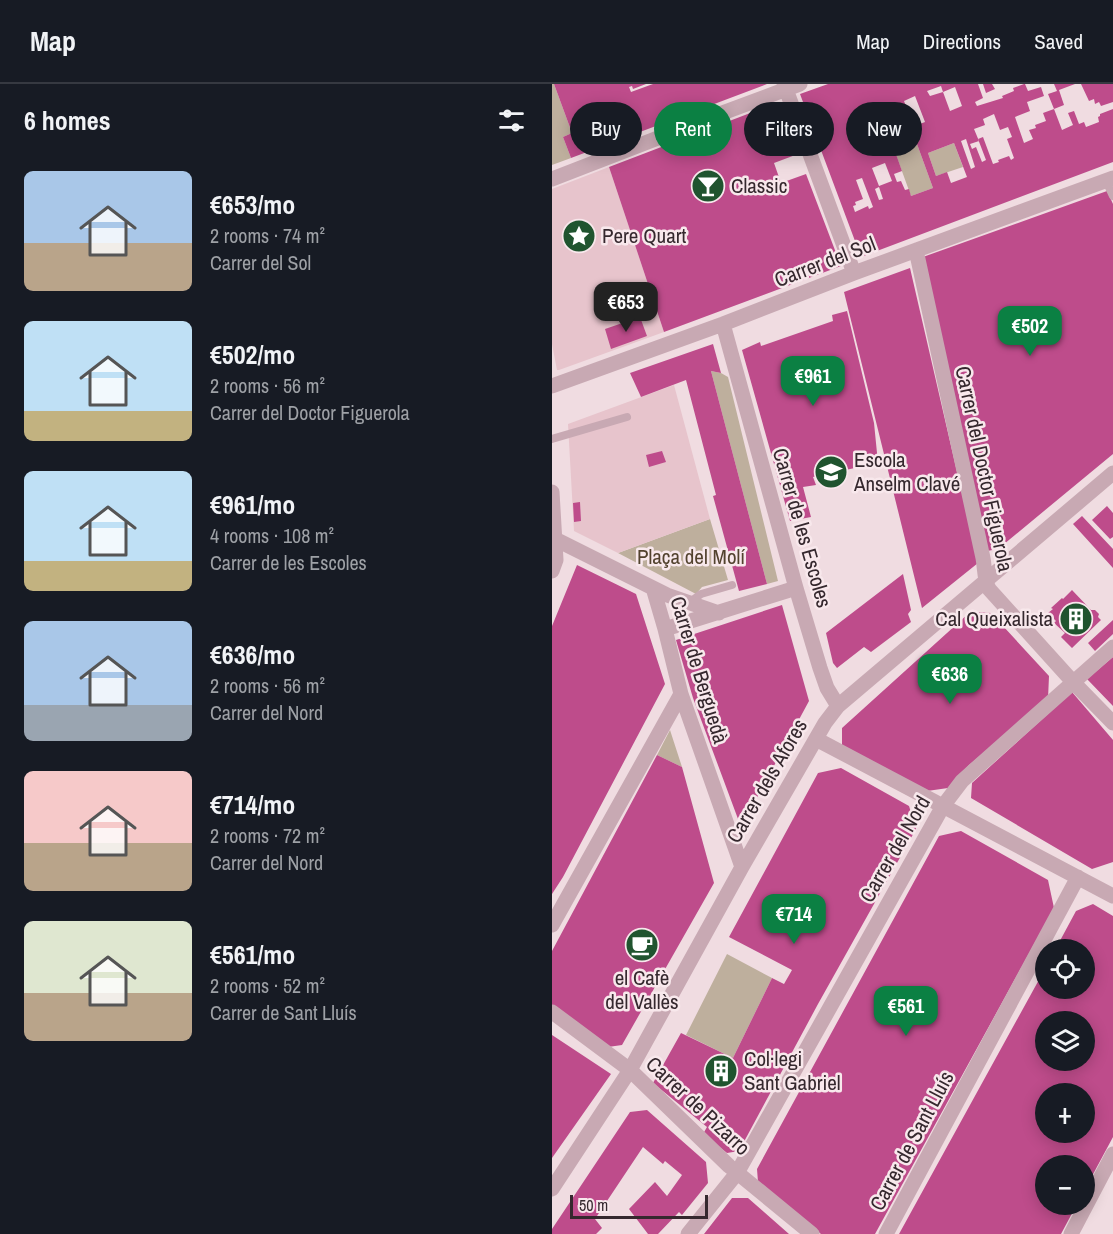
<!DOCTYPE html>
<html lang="en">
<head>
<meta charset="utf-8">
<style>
	body { margin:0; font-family:"Archivo Narrow",sans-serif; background:#242831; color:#f1f3f6; height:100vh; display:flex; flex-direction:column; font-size:22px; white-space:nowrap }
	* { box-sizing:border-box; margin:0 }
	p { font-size:20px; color:#9ea1a6 }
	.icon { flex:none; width:33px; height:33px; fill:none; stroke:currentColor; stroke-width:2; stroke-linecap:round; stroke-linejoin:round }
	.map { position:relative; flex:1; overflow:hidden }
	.details { display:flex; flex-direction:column; background:#171b24; width:552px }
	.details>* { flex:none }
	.guide { position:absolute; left:18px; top:18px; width:453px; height:54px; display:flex; gap:12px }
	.tools { position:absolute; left:483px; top:855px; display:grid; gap:12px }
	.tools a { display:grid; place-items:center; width:60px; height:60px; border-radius:50%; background:#171b24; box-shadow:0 3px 15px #0003; font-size:30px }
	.scale { position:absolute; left:18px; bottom:15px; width:138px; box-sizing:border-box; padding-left:6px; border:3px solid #35282e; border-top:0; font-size:16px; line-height:21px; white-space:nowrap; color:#35282e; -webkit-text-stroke:4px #f8e8ec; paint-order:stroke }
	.price { position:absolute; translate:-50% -51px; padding:0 14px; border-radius:12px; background:#0b8043; color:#fff; font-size:20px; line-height:39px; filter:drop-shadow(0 2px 3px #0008) }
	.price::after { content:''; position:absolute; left:50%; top:36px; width:18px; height:14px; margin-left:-9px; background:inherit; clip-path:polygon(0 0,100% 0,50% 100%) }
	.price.active { background:#222; color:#fff }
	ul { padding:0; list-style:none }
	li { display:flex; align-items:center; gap:18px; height:150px; padding:0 24px }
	li span { display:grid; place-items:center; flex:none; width:168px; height:120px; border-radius:9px; color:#555 }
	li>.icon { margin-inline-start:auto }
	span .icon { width:72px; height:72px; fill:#fffc; stroke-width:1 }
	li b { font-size:26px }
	h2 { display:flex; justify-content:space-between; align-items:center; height:72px; padding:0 24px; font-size:26px }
	.pill { padding:0 21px; border-radius:27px; background:#171b24; box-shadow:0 3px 15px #0003; font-size:21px; line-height:54px }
	.pill.active { background:#0b8043; color:#fff }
	header { display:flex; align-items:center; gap:36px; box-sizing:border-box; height:84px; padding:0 30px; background:#171b24; border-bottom:2px solid #363941 }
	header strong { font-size:28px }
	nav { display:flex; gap:33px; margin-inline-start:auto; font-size:21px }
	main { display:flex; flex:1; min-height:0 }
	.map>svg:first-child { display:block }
</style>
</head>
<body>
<header>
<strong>Map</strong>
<nav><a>Map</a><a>Directions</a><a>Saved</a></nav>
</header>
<main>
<section class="details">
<h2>6 homes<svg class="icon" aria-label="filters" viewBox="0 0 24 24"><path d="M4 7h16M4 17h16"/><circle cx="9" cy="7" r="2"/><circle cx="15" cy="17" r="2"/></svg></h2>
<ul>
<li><span style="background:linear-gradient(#a9c7e8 60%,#b9a48a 0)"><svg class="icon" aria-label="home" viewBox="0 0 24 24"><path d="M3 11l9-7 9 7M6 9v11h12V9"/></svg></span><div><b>€653/mo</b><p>2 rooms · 74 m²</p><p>Carrer del Sol</p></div></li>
<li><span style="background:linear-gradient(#bfe0f5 75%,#c2b280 0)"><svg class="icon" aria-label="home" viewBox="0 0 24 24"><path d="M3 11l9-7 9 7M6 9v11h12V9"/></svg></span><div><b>€502/mo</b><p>2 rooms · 56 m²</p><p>Carrer del Doctor Figuerola</p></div></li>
<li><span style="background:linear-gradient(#bfe0f5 75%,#c2b280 0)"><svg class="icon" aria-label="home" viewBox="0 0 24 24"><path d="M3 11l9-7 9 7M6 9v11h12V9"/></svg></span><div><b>€961/mo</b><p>4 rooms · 108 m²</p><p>Carrer de les Escoles</p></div></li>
<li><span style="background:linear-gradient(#a9c7e8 70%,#9aa5b1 0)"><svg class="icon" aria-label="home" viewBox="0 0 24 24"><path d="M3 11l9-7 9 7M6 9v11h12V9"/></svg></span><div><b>€636/mo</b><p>2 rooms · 56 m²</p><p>Carrer del Nord</p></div></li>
<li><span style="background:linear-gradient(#f6c9c9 60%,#b9a48a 0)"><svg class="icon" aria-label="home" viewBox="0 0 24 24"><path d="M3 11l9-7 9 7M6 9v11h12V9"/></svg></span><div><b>€714/mo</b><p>2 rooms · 72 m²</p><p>Carrer del Nord</p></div></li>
<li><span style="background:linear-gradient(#dfe7d0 60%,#b9a48a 0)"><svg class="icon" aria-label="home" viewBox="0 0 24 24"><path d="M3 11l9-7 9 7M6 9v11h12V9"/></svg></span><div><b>€561/mo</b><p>2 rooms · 52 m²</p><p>Carrer de Sant Lluís</p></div></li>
</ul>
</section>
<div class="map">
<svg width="561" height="1150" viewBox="0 0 561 1150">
	<rect width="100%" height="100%" fill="#f0dce1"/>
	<path fill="#beaf9d" d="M0,0h2l18,49 -9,4 8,21 -19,7z
		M402,59l9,24 -27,9 -8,-23z
		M365,60l16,44 -22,8 -16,-44z
		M159,287l10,2 7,4 50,204 -11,3z
		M158,435l18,61 -26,7 -6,7 -78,-41z
		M118,646l12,37 -25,-12z
		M175,870l45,24 -39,80 -47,-23z"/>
	<path fill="#e7c4cc" d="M57,83l55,165 -105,38h-2l-5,-26v-155z
		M122,301l36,134 -92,34 -44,-22 -6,-107z"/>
	<path fill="#be4c8b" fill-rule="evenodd" d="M2,0h92l-13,5 -1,-3 -3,1 2,5 22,-8h114l-196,74 -8,-21 9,-4z
		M276,0h150l5,14 -8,4 2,4 26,-8 -1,-2 12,-5 -1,-3 11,-4h1l3,7 13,-4 3,9 -17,6 3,9 -15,6 9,26 9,-4 -4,-9 7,-2 -1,-3 11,-4 -3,-8 11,-4 -6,-15 9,-3 -3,-7h21l-16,6 5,15 -10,4 8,21 11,-5 -5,-12 6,-2 5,13 5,-2 2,5 13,-5 -1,-5 2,-1v-2l13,-5v53l-252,95 -61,-163zM389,2l2,6 12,-5 7,19 -12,5 -7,-19 -13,4 -3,-5zM363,12l10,26 -16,6 -2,-4 5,-2 -8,-21zM442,30l6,16 8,-3 4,10 -5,2 7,19 -3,2 -2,-4 -11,4 1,2 -6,2 -10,-27 -5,2 8,21 -4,2 -6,-15 -4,2 -2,-5 9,-3 -5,-12 11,-4 -2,-6zM318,39l7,20 7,-3 -6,-14 7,-2 2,6 10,-4 8,22 12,-4 16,44 -22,8 -2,-7 -4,1 -4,-9 -4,1 -3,-8 8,-3 -10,-28 -13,5 -2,-3 -6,2 -7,-22zM308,50l6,16 -6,1 -6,-15zM414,55l9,28 -4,2 -10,-28zM402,59l13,34 -16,6 -4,-11 -11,4 -8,-23zM333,79l7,18 -13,5 -7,-18zM310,94l11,29 -4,2 -1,-3 -13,6 -2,-6 3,-1 -1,-3 8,-3 -7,-19zM327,103l4,12 -4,1 -4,-11z
		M431,0h9l3,5 -9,4z
		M529,0h32v18l-12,4 -2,-4 -4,2 -1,-5 -5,2z
		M227,18l19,52 -24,9 7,20 25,-9 35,92 -177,66 -55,-165z
		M555,107l6,13v250l-115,95 -11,2 -64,-294z
		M358,184l68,295 -56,45 -78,-316z
		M295,227l27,112 4,40 -65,14 3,8 -13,2 8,30 -21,4 -48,-171 18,-8 1,4 72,-25 -1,-6z
		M88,233l7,19 -36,13 -6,-20z
		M161,260l8,29 -10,-2 56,213 -28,7 -26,-95 3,-1 -30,-115 -45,17 -11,-24z
		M110,367l4,11 -17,5 -3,-12z
		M28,418l1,19 -7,1 -1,-19z
		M555,422l6,7v24l-3,2 -18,-19z
		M530,432l31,33v19l-40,-44z
		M25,481l59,29 29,90 -102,193 -11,17v-268z
		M351,490l8,36 -3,4 3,8 -40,30 -7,-5 -27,21 -4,-5 -7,-30z
		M520,506l19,20h4l4,4 -1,3 3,3 -29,28 -11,-11 4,-4 -11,-10 2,-2 -8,-8 5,-4 -2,-1 11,-10 1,1z
		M230,521l27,96 -68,126 -48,-129 -17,-58z
		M422,528l17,1 58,63 -1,23 -79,66 -21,23 -21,3 -85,-43v-20l126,-114z
		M561,536v14l-18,17 -7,-8z
		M561,573v49l-26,-27z
		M520,608l41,48v122l-21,7 -121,-71 1,-15z
		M105,671l25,12 32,116 -92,162 -14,2 -56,-42v-54z
		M289,684l68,38 7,23 -98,175 -79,147 -12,2 -24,-19 4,-7 -54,-44 28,-50 52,25 39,-80 12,6 8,-14 -63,-33 89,-164z
		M409,747l87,49 6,28 -179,326h-54l-63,-52 -1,-13 182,-333z
		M541,820l20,12v221l-29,54v-25h-38v38h31l-16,30h-162l147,-267v21h38v-38h-29l21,-39zM494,938h38v38h-38zM494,1010h38v38h-38z
		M0,951l59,39 -59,84z
		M95,1026l59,52 2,21 -26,32 -3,-3 -21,22h-10l-19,-25 26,-27 12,14 15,-21 -17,-14 -2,3 -20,-17 -48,72 7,9 -6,6h-44v-5l78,-117z
		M180,1114h16l41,36h-85z"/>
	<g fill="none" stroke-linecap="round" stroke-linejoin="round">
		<path stroke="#c8a9b3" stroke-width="8" d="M554,97l7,15
			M0,355l75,-22
			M138,518l11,-8 31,-9"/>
		<path stroke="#c8a9b3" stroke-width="15" d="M232,0l70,189
			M0,95l173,-67 75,-28
			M364,166l67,308c2,11 1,21 6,31l84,93 40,41
			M171,240l73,264 24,80 7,20 11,18
			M0,302l171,-62 131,-51 259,-95
			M0,408l4,68 -4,11
			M3,455l112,56 52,18
			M101,504l12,41 16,65 61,173
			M113,545l131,-41
			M264,655l297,157
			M0,841l129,-231
			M0,928l78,58 99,96 83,68
			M0,1105l78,-119 112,-203 83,-144 13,-17 275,-233
			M136,1150l49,-61 206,-367 19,-25 151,-134
			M334,1150l192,-357
			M519,1150l42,-80"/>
	</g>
	<defs>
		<g id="bar-disc" transform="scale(1.725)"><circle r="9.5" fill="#20542f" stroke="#f8e8ec"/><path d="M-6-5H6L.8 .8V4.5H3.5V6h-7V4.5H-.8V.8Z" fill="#fff"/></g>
		<g id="sight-disc" transform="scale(1.725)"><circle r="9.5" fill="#20542f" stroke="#f8e8ec"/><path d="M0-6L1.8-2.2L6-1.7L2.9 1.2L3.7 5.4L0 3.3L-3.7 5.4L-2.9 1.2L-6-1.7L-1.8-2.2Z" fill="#fff"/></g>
		<g id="school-disc" transform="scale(1.725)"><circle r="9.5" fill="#20542f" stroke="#f8e8ec"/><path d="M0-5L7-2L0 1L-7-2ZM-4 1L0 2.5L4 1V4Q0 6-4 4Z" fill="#fff"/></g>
		<g id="building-disc" transform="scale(1.725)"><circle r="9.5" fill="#20542f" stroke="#f8e8ec"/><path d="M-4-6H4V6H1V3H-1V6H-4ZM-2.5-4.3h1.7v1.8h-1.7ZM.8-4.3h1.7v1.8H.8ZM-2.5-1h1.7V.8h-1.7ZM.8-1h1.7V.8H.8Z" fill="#fff"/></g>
		<g id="cafe-disc" transform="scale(1.725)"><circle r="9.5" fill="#20542f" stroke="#f8e8ec"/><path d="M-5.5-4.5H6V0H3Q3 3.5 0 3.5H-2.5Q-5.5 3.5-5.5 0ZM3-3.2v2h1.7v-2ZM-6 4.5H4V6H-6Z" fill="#fff"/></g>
	</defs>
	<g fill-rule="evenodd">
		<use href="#bar-disc" x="156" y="102"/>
		<use href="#sight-disc" x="27" y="152"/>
		<use href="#school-disc" x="279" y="388"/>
		<use href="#building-disc" x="524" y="535"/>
		<use href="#cafe-disc" x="90" y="861"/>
		<use href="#building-disc" x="169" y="987"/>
	</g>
	<g text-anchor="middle" stroke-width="5" stroke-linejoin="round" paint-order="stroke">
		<g font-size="21" fill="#35282e" stroke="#f8e8ec" text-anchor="start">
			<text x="179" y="109">Classic</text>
			<text x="50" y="159">Pere Quart</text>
			<text x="302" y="383">Escola<tspan x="302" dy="24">Anselm Clavé</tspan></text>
			<text x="501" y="542" text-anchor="end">Cal Queixalista</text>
			<text x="90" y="901" text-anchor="middle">el Cafè<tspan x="90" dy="24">del Vallès</tspan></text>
			<text x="192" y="982">Col·legi<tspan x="192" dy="24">Sant Gabriel</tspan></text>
		</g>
		<g font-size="21" fill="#35282e" stroke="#f8e8ec">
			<text transform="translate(273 178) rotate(-21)" y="7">Carrer del Sol</text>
			<text transform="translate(432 385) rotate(78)" y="7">Carrer del Doctor Figuerola</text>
			<text transform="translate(250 444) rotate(74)" y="7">Carrer de les Escoles</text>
			<text transform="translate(147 586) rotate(73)" y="7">Carrer de Berguedà</text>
			<text transform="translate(215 697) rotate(-60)" y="7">Carrer dels Afores</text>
			<text transform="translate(343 765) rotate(-60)" y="7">Carrer del Nord</text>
			<text transform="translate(146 1022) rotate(43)" y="7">Carrer de Pizarro</text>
			<text transform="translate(360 1057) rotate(-62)" y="7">Carrer de Sant Lluís</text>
		</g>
		<g font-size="21" fill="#52422e" stroke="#f8e8ec">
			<text x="139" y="480">Plaça del Molí</text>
		</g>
	</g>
</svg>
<div class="tools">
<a><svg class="icon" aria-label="locate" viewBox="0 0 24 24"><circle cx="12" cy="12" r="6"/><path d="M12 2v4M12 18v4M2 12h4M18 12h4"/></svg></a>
<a><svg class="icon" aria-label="layers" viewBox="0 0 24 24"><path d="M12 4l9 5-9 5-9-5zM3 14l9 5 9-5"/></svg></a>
<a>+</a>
<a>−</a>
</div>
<div class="scale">50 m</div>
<b class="price active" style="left:74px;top:249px">€653</b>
<b class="price" style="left:478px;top:273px">€502</b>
<b class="price" style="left:261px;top:323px">€961</b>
<b class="price" style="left:398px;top:621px">€636</b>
<b class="price" style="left:242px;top:861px">€714</b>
<b class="price" style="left:354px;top:953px">€561</b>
<div class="guide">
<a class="pill">Buy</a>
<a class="pill active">Rent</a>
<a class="pill">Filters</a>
<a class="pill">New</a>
</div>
</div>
</main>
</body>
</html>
